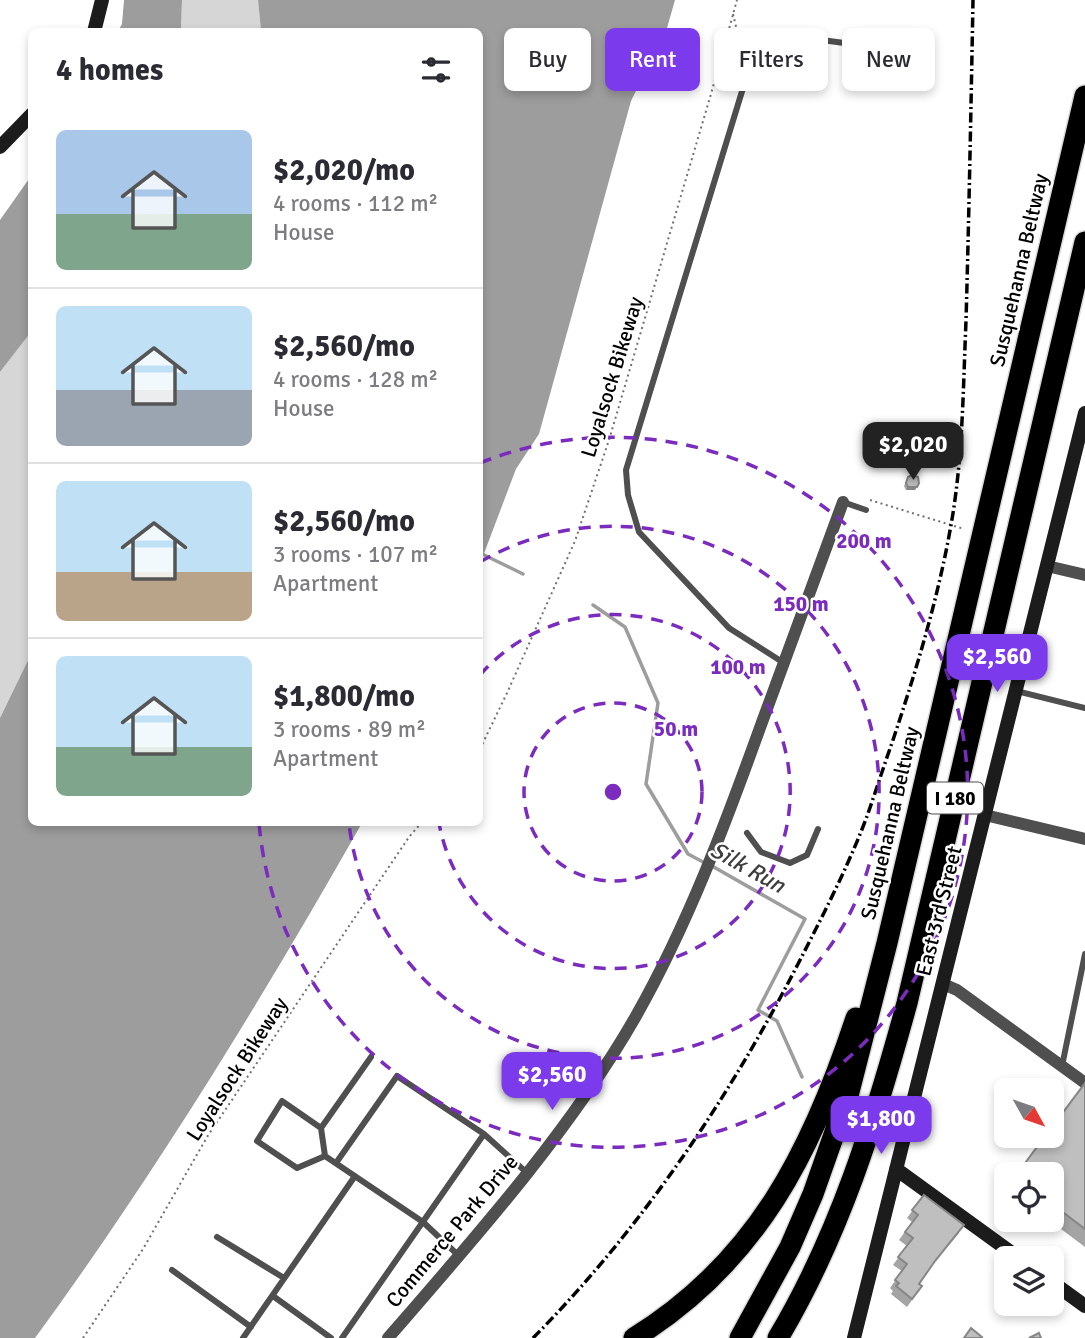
<!DOCTYPE html>
<html lang="en">
<head>
<meta charset="utf-8">
<style>
	body { margin:0; font-family:Signika,sans-serif; background:#f2f2f3; color:#2b2b33; height:100vh; display:flex; flex-direction:column; font-size:26px; white-space:nowrap }
	* { box-sizing:border-box; margin:0 }
	p { font-size:23px; color:#7c7c81 }
	.icon { flex:none; width:38px; height:38px; fill:none; stroke:currentColor; stroke-width:2; stroke-linecap:round; stroke-linejoin:round }
	.map { position:relative; flex:1; overflow:hidden }
	.details { position:absolute; left:28px; top:28px; width:455px; height:798px; display:flex; flex-direction:column; background:#fff; border-radius:10px; box-shadow:0 4px 10px #0003 }
	.details>* { flex:none }
	.top-card { position:absolute; left:504px; top:28px; width:476px; height:63px; display:flex; gap:14px }
	.needle { width:46px; rotate:130deg }
	.tools { position:absolute; left:994px; top:1078px; display:grid; gap:14px }
	.tools a { display:grid; place-items:center; width:70px; height:70px; border-radius:10px; background:#fff; box-shadow:0 4px 10px #0003; font-size:35px }
	.price { position:absolute; translate:-50% -60px; padding:0 16px; border-radius:14px; background:#7c3aed; color:#fff; font-size:23px; line-height:46px; filter:drop-shadow(0 2px 4px #0008) }
	.price::after { content:''; position:absolute; left:50%; top:42px; width:21px; height:16px; margin-left:-10px; background:inherit; clip-path:polygon(0 0,100% 0,50% 100%) }
	.price.on { background:#222; color:#fff }
	ul { padding:0; list-style:none }
	li { display:flex; align-items:center; gap:21px; height:175px; padding:0 28px }
	li+li { border-top:2px solid #e1e1e2 }
	li span { display:grid; place-items:center; flex:none; width:196px; height:140px; border-radius:10px; color:#555 }
	li>.icon { margin-inline-start:auto }
	span .icon { width:84px; height:84px; fill:#fffc; stroke-width:1 }
	li b { font-size:30px }
	h2 { display:flex; justify-content:space-between; align-items:center; height:84px; padding:0 28px; font-size:30px }
	.pill { padding:0 24px; border-radius:10px; background:#fff; box-shadow:0 4px 10px #0003; font-size:24px; line-height:63px }
	.pill.on { background:#7c3aed; color:#fff }
	.map>svg:first-child { display:block }
</style>
</head>
<body>
<div class="map">
<svg width="1085" height="1338" viewBox="0 0 1085 1338">
	<rect width="100%" height="100%" fill="#fff"/>
	<path fill="#d6d6d6" d="M182,0h76l3,31 -80,1z
		M31,332v322l-31,64v-346z"/>
	<path fill="#9d9d9d" d="M124,0h58l-1,31h-63l4,-7z
		M258,0h417l-8,28 -36,73 -92,333 -23,35 -36,95v-532l-219,-1z
		M31,176v156l-31,40v-152z
		M31,654l1,168 330,1c-100,176 -207,351 -327,515h-35v-620z"/>
	<g fill="none" stroke-linecap="round" stroke-linejoin="round">
		<path stroke="#9d9d9d" stroke-width="3.5" d="M480,553l43,21
			M593,605l32,22 33,76 -12,81 42,70 17,9
			M712,866l93,53 -47,91 19,11 25,56"/>
		<g stroke="#dbdbdb" stroke-width="24">
			<path id="highway" d="M634,1338c123,-76 178,-187 222,-320
				M740,1338l50,-91 23,-53 36,-102 38,-149 198,-847
				M778,1338c62,-104 97,-218 129,-335l178,-761"/>
		</g>
		<path stroke="#717171" stroke-width="2" stroke-dasharray="2 3.5" stroke-linecap="butt" d="M733,14l10,42
			M870,500l94,29
			M480,749l27,-56 68,-152 34,-101 102,-346 26,-94
			M83,1338l60,-89 64,-112 202,-300 13,-15"/>
		<path stroke="#4f4f4f" stroke-width="6" d="M843,502l23,8
			M784,663l-55,-35 -90,-96 -11,-37 -2,-25 125,-408 49,-25 88,12
			M1016,691l69,17
			M747,833l14,19 29,11 17,-8 11,-26
			M1062,1066l23,-112
			M321,1128l50,-71
			M325,1156l-28,12 -40,-27 25,-40 39,27 4,28 98,66 36,34
			M336,1163l61,-87 87,58 42,38
			M217,1237l67,41
			M172,1270l79,57
			M273,1296l58,42
			M243,1338l112,-162
			M342,1338l142,-204"/>
		<path stroke="#4f4f4f" stroke-width="12" d="M1047,566l38,9
			M985,815l100,24
			M943,984l14,6 128,93
			M388,1338c86,-99 183,-208 248,-322 52,-92 89,-191 125,-291 27,-74 55,-149 82,-223"/>
		<path stroke="#1c1c1c" stroke-width="14" d="M94,32l8,-32
			M0,147l32,-33
			M896,1169l123,89
			M1052,1282l33,24
			M854,1338l231,-925"/>
		<use href="#highway" stroke="#000" stroke-width="21"/>
		<path stroke="#000" stroke-width="3.5" stroke-dasharray="10 3.5 2 3.5" stroke-linecap="butt" d="M533,1338c108,-109 195,-238 265,-374 24,-47 49,-95 68,-145 9,-25 17,-51 26,-76 24,-72 46,-144 59,-218 12,-67 12,-136 15,-204 3,-107 5,-214 7,-321"/>
	</g>
	<path fill="#a4a4a4" d="M908,477l7,13h-9l-2,-4z
		M1085,1083v164l-36,-27h3v-46z
		M924,1195l35,38 -29,34 -11,17 3,2 -15,21 -16,-13 2,-3 -3,-3 12,-17 -9,-6 14,-19 -8,-6 13,-18 -5,-4z"/>
	<path fill="#868686" d="M908,487h9l-2,3h-9z"/>
	<path fill="#bfbfbf" stroke="#868686" stroke-width="2" d="M912,475l6,2 1,6 -2,4h-9l-2,-4 2,-6z
		M1085,1083v146l-33,-25v-30h-35l28,-38h7v-9z
		M924,1195l40,30 -29,36 -16,23 3,2 -10,13 -16,-13 3,-3 -4,-3 12,-16 -9,-7 15,-19 -8,-6 13,-17 -6,-5z
		M971,1328l11,9 -1,1h-17z
		M1039,1333l2,5h-12z"/>
	<g fill="none" stroke="#7b2cbf" stroke-width="3.5" stroke-dasharray="12 9">
		<circle cx="613" cy="792" r="89"/>
		<path d="M480 675A177 177 0 1 1 439 823"/>
		<path d="M480 562A266 266 0 1 1 349 824"/>
		<path d="M480 463A355 355 0 1 1 259 823"/>
	</g>
	<g text-anchor="middle" stroke-width="5" stroke-linejoin="round" paint-order="stroke">
		<rect fill="#fff" stroke="#4c4c4c" stroke-width="2" x="927" y="782.5" width="56" height="31" rx="5"/>
		<g font-size="19" font-weight="bold" fill="#000">
			<text x="955" y="805">I 180</text>
		</g>
		<g font-size="21" fill="#000" stroke="#fff">
			<text transform="translate(1019 270) rotate(-77)" y="7">Susquehanna Beltway</text>
			<text transform="translate(612 377) rotate(-73)" y="7">Loyalsock Bikeway</text>
			<text transform="translate(890 823) rotate(-77)" y="7">Susquehanna Beltway</text>
			<text transform="translate(939 911) rotate(-76)" y="7">East 3rd Street</text>
			<text transform="translate(237 1069) rotate(-57)" y="7">Loyalsock Bikeway</text>
			<text transform="translate(452 1231) rotate(-50)" y="7">Commerce Park Drive</text>
		</g>
		<g font-size="23" font-style="italic" fill="#3e3e3e" stroke="#fff">
			<text transform="translate(748 867) rotate(29)" y="8">Silk Run</text>
		</g>
	</g>
	<circle cx="613" cy="792" r="10" fill="#7b2cbf" stroke="#fff" stroke-width="3.5"/>
	<g font-size="21" text-anchor="middle" font-weight="bold" fill="#7b2cbf" stroke="#fff" stroke-width="5" stroke-linejoin="round" paint-order="stroke">
		<text x="864" y="548">200 m</text>
		<text x="801" y="611">150 m</text>
		<text x="738" y="674">100 m</text>
		<text x="676" y="736">50 m</text>
	</g>
</svg>
<div class="tools">
<a><svg class="needle" viewBox="-14 -14 28 28"><path d="M0-13l5 13h-10z" fill="#e53935"/><path d="M0 13l5-13h-10z" fill="#7c7c81"/></svg></a>
<a><svg class="icon" aria-label="locate" viewBox="0 0 24 24"><circle cx="12" cy="12" r="6"/><path d="M12 2v4M12 18v4M2 12h4M18 12h4"/></svg></a>
<a><svg class="icon" aria-label="layers" viewBox="0 0 24 24"><path d="M12 4l9 5-9 5-9-5zM3 14l9 5 9-5"/></svg></a>
</div>
<b class="price on" style="left:913px;top:482px">$2,020</b>
<b class="price" style="left:997px;top:694px">$2,560</b>
<b class="price" style="left:552px;top:1112px">$2,560</b>
<b class="price" style="left:881px;top:1156px">$1,800</b>
<div class="top-card">
<a class="pill">Buy</a>
<a class="pill on">Rent</a>
<a class="pill">Filters</a>
<a class="pill">New</a>
</div>
<section class="details">
<h2>4 homes<svg class="icon" aria-label="filters" viewBox="0 0 24 24"><path d="M4 7h16M4 17h16"/><circle cx="9" cy="7" r="2"/><circle cx="15" cy="17" r="2"/></svg></h2>
<ul>
<li><span style="background:linear-gradient(#a9c7e8 60%,#7fa58c 0)"><svg class="icon" aria-label="home" viewBox="0 0 24 24"><path d="M3 11l9-7 9 7M6 9v11h12V9"/></svg></span><div><b>$2,020/mo</b><p>4 rooms · 112 m²</p><p>House</p></div></li>
<li><span style="background:linear-gradient(#bfe0f5 60%,#9aa5b1 0)"><svg class="icon" aria-label="home" viewBox="0 0 24 24"><path d="M3 11l9-7 9 7M6 9v11h12V9"/></svg></span><div><b>$2,560/mo</b><p>4 rooms · 128 m²</p><p>House</p></div></li>
<li><span style="background:linear-gradient(#bfe0f5 65%,#b9a48a 0)"><svg class="icon" aria-label="home" viewBox="0 0 24 24"><path d="M3 11l9-7 9 7M6 9v11h12V9"/></svg></span><div><b>$2,560/mo</b><p>3 rooms · 107 m²</p><p>Apartment</p></div></li>
<li><span style="background:linear-gradient(#bfe0f5 65%,#7fa58c 0)"><svg class="icon" aria-label="home" viewBox="0 0 24 24"><path d="M3 11l9-7 9 7M6 9v11h12V9"/></svg></span><div><b>$1,800/mo</b><p>3 rooms · 89 m²</p><p>Apartment</p></div></li>
</ul>
</section>
</div>
</body>
</html>
